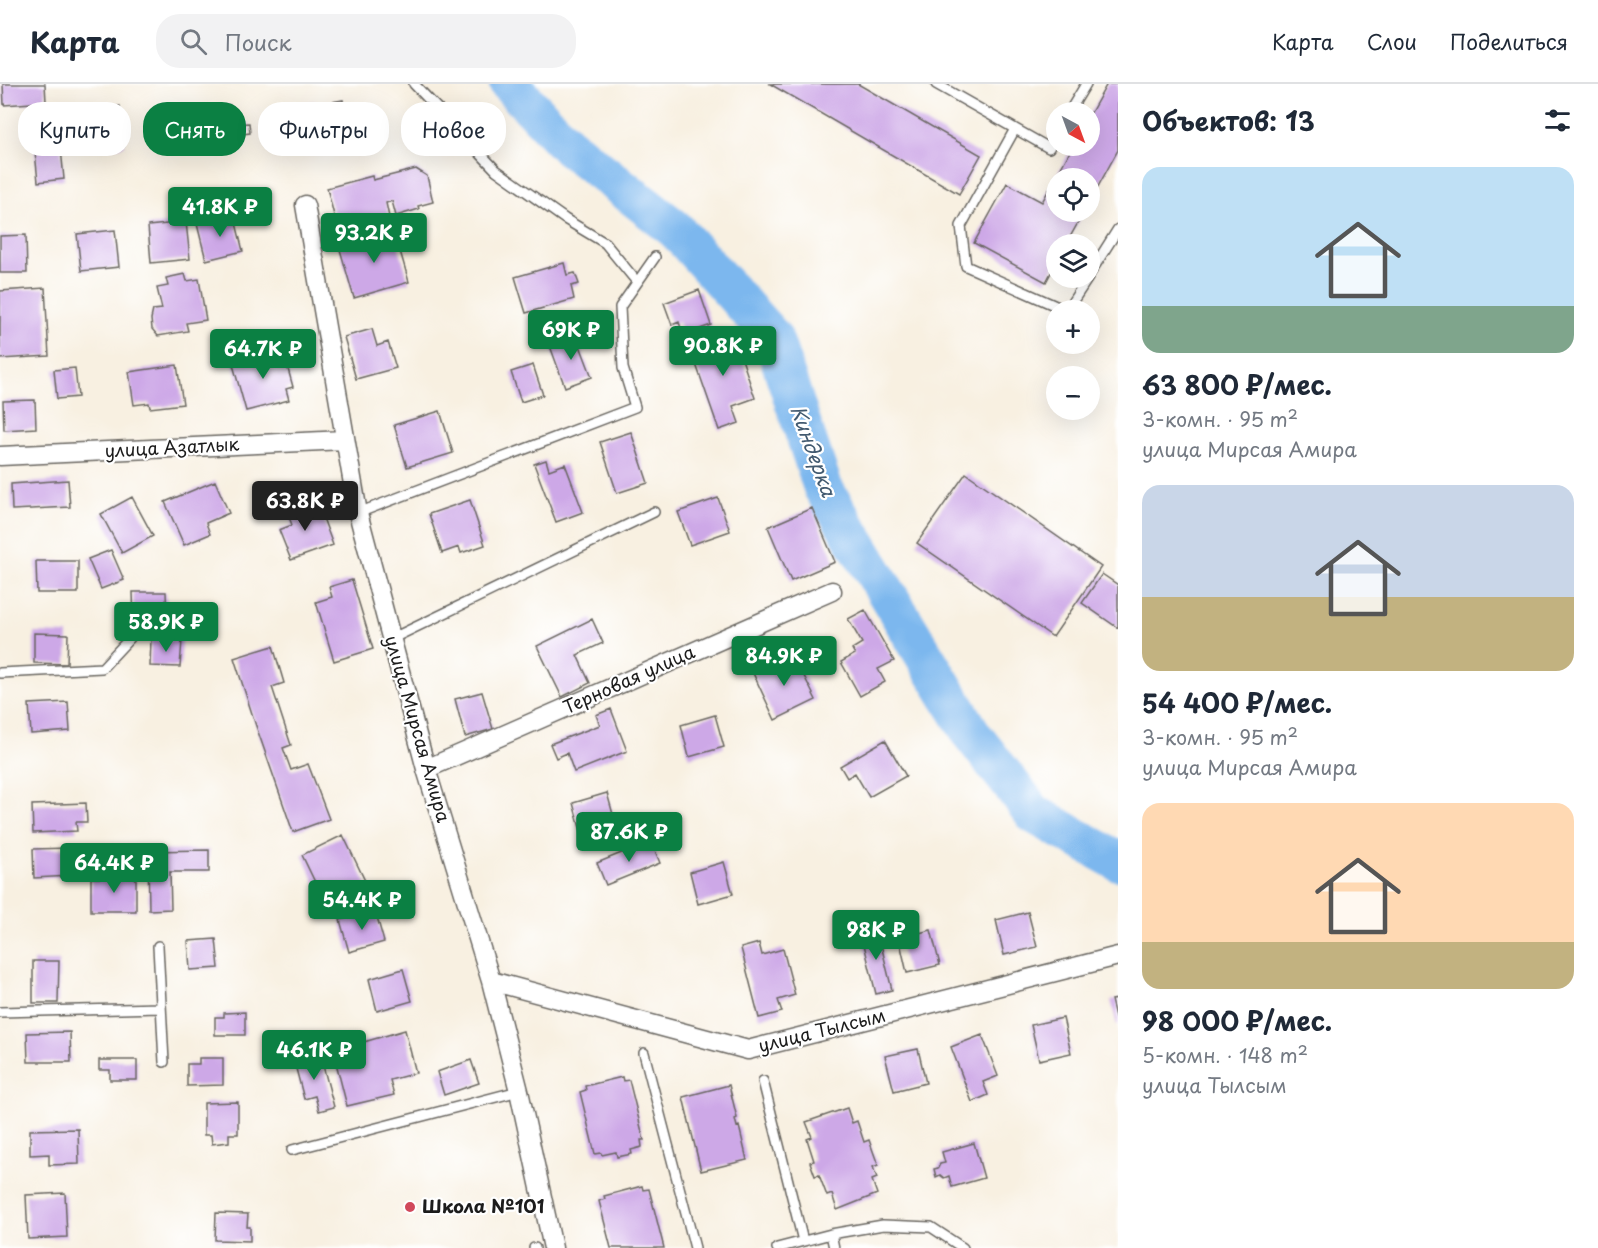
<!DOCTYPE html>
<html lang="ru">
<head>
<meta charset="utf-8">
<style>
	body { margin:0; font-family:"Playpen Sans",sans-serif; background:#f2f2f3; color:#1f2937; height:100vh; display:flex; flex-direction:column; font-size:22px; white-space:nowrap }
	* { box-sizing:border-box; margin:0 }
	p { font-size:20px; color:#747a83 }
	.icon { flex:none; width:33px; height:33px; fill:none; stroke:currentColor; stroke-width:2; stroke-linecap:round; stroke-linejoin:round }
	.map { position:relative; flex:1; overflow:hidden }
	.panel { display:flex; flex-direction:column; background:#fff; width:480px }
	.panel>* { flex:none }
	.banner { position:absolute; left:18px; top:18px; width:570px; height:54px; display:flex; gap:12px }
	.needle { width:39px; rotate:139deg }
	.controls { position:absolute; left:1046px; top:18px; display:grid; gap:12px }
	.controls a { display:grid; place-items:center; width:54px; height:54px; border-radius:50%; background:#fff; box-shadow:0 6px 24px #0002; font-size:30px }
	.price { position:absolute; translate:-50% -51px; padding:0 14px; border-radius:6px; background:#0b8043; color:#fff; font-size:20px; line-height:39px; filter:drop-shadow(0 2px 3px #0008) }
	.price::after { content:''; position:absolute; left:50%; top:36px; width:18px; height:14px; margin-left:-9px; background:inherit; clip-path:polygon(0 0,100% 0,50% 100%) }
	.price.selected { background:#222; color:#fff }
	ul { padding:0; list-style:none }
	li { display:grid; align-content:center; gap:12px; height:318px; padding:0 24px }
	li span { display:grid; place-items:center; height:186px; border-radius:18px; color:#555 }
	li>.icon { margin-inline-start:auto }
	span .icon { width:108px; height:108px; fill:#fffc; stroke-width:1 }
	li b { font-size:26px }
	h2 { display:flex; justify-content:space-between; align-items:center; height:72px; padding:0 24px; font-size:26px }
	.pill { padding:0 21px; border-radius:24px; background:#fff; box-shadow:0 6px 24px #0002; font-size:21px; line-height:54px }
	.pill.selected { background:#0b8043; color:#fff }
	header { display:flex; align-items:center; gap:36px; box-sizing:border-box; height:84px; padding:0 30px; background:#fff; border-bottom:2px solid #e0e1e3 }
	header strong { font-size:28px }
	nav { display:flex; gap:33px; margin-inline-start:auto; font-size:21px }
	.search { width:420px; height:54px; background:#f2f2f3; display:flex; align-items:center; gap:15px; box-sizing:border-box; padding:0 21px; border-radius:24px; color:#747a83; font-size:22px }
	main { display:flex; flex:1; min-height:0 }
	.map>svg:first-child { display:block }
</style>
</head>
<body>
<header>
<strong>Карта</strong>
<div class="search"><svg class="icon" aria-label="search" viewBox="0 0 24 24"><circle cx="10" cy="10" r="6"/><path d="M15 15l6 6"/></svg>Поиск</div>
<nav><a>Карта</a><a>Слои</a><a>Поделиться</a></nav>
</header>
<main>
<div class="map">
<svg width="1118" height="1164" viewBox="0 0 1118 1164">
	<rect width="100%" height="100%" fill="#fff"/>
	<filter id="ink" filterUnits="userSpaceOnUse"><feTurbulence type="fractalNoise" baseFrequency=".0167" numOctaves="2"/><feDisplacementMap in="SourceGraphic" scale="12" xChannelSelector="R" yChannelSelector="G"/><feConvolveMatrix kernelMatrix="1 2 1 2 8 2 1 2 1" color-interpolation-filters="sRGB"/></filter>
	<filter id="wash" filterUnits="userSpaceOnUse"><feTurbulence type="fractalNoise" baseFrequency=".008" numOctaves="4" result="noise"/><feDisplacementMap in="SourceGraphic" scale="24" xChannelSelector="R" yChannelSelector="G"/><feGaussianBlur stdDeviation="1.35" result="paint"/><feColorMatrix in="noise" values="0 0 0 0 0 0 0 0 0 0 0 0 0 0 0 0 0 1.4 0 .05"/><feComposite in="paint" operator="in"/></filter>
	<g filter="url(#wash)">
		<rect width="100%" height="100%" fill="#f8f0e1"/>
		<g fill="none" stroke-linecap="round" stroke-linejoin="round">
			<path stroke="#7cb7ee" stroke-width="40" d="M509,0l57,60 109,85 98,109 50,150 150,248 61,78 84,47"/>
		</g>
		<g id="blocks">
			<path fill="#cda8e7" d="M3,0h42l1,18 -42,3z
				M770,0h88l123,71 -22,39z
				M1107,0h11v66l-29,53v-25h-33v34h28l-18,32h-10v19l-10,19 -72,-39 33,-60 35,19 31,-56h16v-30z
				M343,16l3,22 4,-1 2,6 -5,1 1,9 -40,6 -6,-40 13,-2 1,4z
				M230,21l2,19 17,-1 1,10 -47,6 -1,-7 -6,1 -1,-9 6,-1 -2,-15z
				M120,22l4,40 -48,5 -4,-39z
				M58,34l6,61 -26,3 -6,-61z
				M416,85l11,7 6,26 -15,4 1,3 -23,7 -4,-15 -6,2 3,14 -6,1v2l-45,11 -11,-43 45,-12 1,4z
				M234,131l9,36 -37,9 -9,-36z
				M186,138l4,37 -39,4 -3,-37z
				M115,146l4,37 -38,4 -4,-37z
				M394,146l15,52 -55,16 -15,-52z
				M26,151l1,38h-27v-37z
				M564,179l3,12 8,-2 4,11 -8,2 3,13 -48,14 -11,-36z
				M185,190l2,7 12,-2 7,41 -20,3 2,8 -30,5 -6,-7 -1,-10 2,-9 9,-1 -5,-21 11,-2 -2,-8z
				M45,204l4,68 -49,3v-68z
				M699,206l12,35 -28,10 -4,-13 -7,3 -8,-22z
				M372,245l5,17 11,-4 8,26 -40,11 -12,-42z
				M733,248l22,66 -22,8 6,17 -20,7 -29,-83z
				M576,251l16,42 -27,10 -15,-41z
				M276,265l3,10 6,-1 8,29 -7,2 3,11 -43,11 -14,-50z
				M177,281l6,39 -33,4 -1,-5 -15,2 -5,-33z
				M533,281l10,30 -22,7 -10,-30z
				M75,284l3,29 -21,2 -3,-29z
				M35,316l1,28 -32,2 -1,-29z
				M440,327l13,42 -46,14 -13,-42z
				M631,348l17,51 -31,10 -17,-51z
				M546,376l3,10 16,-6 18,48 -27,10 -22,-58z
				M966,389l135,94 -48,70 -136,-94z
				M68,396l2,27 -58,3 -1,-26z
				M215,397l14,32 -23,10 4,11 -26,11 -19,-43z
				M132,413l21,39 -31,17 -21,-39z
				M718,414l12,33 -40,14 -12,-33z
				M470,416l15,45 -24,8 -2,-6 -17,6 -13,-39z
				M299,419l4,10 16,-6 14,38 -42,15 -12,-30 13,-5 -6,-16z
				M812,424l23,54 -44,19 -23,-54z
				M111,466l13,30 -23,9 -13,-30z
				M36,477h42v32h-41z
				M1102,490l16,11v43l-36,-25z
				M352,496l21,69 -39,12 -18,-59 16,-5 -3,-10z
				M133,508h33l1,30h-33z
				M865,526l29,51 -16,8 7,13 -25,14 -19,-34 14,-8 -3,-5 10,-6 -14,-24z
				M592,535l11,24 -26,12 13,28 -28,14 -25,-51z
				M34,549l34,1 -1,30 -33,-1z
				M151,555l31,1 -2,27 -30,-1z
				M273,562l11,37 -12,4 19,58 -8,3 8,22 17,-6 21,55 -36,13 -38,-109 -21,-65z
				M793,570l23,46 -41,20 -22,-47z
				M482,608l11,37 -28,8 -10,-38z
				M68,618l2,29 -39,3 -2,-30z
				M611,625l16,42 -53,21 -7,-19 -11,5 -6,-14 50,-19 -4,-10z
				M715,631l9,32 -35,10 -8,-32z
				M885,656l21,36 -37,21 -14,-24 -8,5 -7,-12z
				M607,709l9,32 -34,10 -9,-32z
				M86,719l1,19h-11l1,9 -44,2 -1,-28z
				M343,751l24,50 -41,20 -24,-50z
				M651,757l9,22 -54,22 -9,-22z
				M69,764l1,28 -36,2 -1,-29z
				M209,766v22h-39l1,37 -22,1 -1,-59z
				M724,778l9,32 -35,10 -8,-32z
				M91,794h45v33h-45z
				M375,826l9,32 -35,10 -9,-32z
				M1028,828l9,35 -33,8 -8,-35z
				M877,844l15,62 -16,4 -15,-62z
				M931,846l9,35 -33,8 -8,-35z
				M216,855l3,29 -29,2 -2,-29z
				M759,859l3,12 21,-6 12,46 -17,5 4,12 -23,6 -18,-70z
				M33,877h26l-1,42h-25z
				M403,885l9,32 -35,10 -8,-32z
				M1118,915v26h-1l-6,-25z
				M245,928v23h-30v-18h9v-4z
				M1063,934l8,35 -32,7 -8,-35z
				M405,946l11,43 -26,7 4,15 -47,11 -14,-55z
				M70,948l1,30h-43l-1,-29z
				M982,951l16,41 -15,6 5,13 -16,7 -21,-55z
				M918,965l8,34 -32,8 -9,-35z
				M320,970l14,53 -15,4 -4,-15 -11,3 -10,-38z
				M199,974h24v27l-36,1v-22h12z
				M99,976h38v20h-27v-10h-11z
				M471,976l8,23 -35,12 -7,-23z
				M622,993l1,4 6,-1 15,60h-3l1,7 -11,3 1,4 -15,3 -1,-5 -14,3 -1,-2 -6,1 -15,-62 6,-2 -1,-4z
				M729,1001l8,33 -2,1 2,8 2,-1 8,34 -46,11 -18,-74z
				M238,1018v32h-9v8l-17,2 -1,-9h-7v-32z
				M847,1024l5,15 5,-2 7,21 5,-2 9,25 -5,2 4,11 -5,2 5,14 -40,16 -5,-16 -5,2 -8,-21 -4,1 -5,-14 4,-1 -7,-22 5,-2 -6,-15z
				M78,1045l1,35 -30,1v-11l-19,1v-25z
				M974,1059l10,35 -32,9 -3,-11 -5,2 -4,-3 -4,2 -2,-8 4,-1 2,-4 5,-1 -3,-11z
				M642,1102l1,4 6,-1 15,59h-53l-12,-47 6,-2 -1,-3z
				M65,1109l2,44 -39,2 -2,-44z
				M216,1129l32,1 -1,13h3v14l-35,-1z"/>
		</g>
	</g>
	<g filter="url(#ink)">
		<use href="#blocks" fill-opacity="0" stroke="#696661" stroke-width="1.5"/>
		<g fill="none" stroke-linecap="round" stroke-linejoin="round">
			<g stroke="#696661" stroke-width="12">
				<path id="service" d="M414,0l82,86 69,49 40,24 32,39
					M936,0l113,64 7,-13
					M1069,28l17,-28
					M1015,45l-54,97 5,40 99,44
					M1089,191l29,-46
					M1067,226l21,-32
					M358,429l277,-106 -12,-39 -3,-61 35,-50
					M391,555l263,-127
					M0,589l102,-5 28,-30
					M158,862l6,116
					M0,928l160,-4
					M644,969l51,195
					M763,997l40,160
					M292,1066l227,-59
					M831,1150l3,14
					M534,1164h1
					M777,1164l54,-14 52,-9 48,2 32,21"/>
			</g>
			<g stroke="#696661" stroke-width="21">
				<path id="minor" d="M305,121l53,308 68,256 65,212 28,110 34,157
					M0,372l345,-16
					M426,685l406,-178
					M491,897l257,69 370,-94"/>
			</g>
			<use href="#service" stroke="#fff" stroke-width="9"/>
			<use href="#minor" stroke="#fff" stroke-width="18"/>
		</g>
	</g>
	<circle fill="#d1495b" stroke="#fff" stroke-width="2" cx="410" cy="1123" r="6"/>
	<g text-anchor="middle" stroke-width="4.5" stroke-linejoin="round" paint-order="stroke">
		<g font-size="18" fill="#1c1c1c" stroke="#fff">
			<text transform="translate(172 364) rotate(-3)" y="6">улица Азатлык</text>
			<text transform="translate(629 596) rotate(-24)" y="6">Терновая улица</text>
			<text transform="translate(417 645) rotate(74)" y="6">улица Мирсая Амира</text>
			<text transform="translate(822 947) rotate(-14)" y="6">улица Тылсым</text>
		</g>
		<g font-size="18" font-weight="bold" fill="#1c1c1c" stroke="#fff" text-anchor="start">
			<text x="422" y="1129">Школа №101</text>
		</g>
		<g font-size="20" font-style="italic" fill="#425a70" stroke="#fff">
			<text transform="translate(813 367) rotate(70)" y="7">Киндерка</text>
		</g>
	</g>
</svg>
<div class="controls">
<a><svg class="needle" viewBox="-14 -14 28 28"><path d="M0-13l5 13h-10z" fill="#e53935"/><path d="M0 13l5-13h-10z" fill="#747a83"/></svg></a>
<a><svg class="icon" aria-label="locate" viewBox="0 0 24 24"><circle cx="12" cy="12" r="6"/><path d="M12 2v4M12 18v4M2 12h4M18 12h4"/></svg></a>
<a><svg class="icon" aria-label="layers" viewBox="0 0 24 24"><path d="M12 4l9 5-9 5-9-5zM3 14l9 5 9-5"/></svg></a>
<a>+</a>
<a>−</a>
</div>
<b class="price" style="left:220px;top:154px">41.8K ₽</b>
<b class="price" style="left:374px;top:180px">93.2K ₽</b>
<b class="price" style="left:571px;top:277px">69K ₽</b>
<b class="price" style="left:723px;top:293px">90.8K ₽</b>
<b class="price" style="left:263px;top:296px">64.7K ₽</b>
<b class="price selected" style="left:305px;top:448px">63.8K ₽</b>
<b class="price" style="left:166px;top:569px">58.9K ₽</b>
<b class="price" style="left:784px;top:603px">84.9K ₽</b>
<b class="price" style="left:629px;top:779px">87.6K ₽</b>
<b class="price" style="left:114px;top:810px">64.4K ₽</b>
<b class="price" style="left:362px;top:847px">54.4K ₽</b>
<b class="price" style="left:876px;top:877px">98K ₽</b>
<b class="price" style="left:314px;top:997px">46.1K ₽</b>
<div class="banner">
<a class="pill">Купить</a>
<a class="pill selected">Снять</a>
<a class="pill">Фильтры</a>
<a class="pill">Новое</a>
</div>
</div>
<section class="panel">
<h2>Объектов: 13<svg class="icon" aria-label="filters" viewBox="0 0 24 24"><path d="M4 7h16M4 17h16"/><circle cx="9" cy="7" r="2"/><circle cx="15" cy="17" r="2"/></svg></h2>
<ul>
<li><span style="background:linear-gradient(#bfe0f5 75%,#7fa58c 0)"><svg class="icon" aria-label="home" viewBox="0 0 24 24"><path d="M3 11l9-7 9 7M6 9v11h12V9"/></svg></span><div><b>63 800 ₽/мес.</b><p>3-комн. · 95 m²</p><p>улица Мирсая Амира</p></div></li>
<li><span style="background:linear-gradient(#c9d6e8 60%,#c2b280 0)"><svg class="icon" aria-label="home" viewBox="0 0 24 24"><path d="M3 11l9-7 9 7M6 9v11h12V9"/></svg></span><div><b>54 400 ₽/мес.</b><p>3-комн. · 95 m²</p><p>улица Мирсая Амира</p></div></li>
<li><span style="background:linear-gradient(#ffd9b3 75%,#c2b280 0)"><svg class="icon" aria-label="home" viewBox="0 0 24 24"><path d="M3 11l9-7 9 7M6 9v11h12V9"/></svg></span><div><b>98 000 ₽/мес.</b><p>5-комн. · 148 m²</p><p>улица Тылсым</p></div></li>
</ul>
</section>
</main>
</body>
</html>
